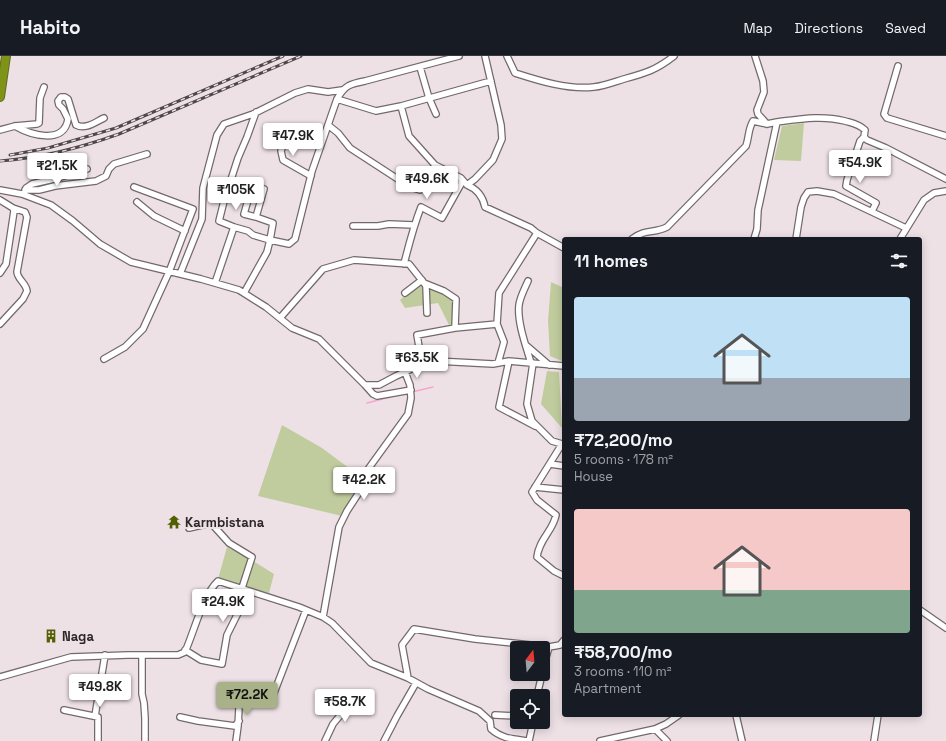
<!DOCTYPE html>
<html lang="en">
<head>
<meta charset="utf-8">
<style>
	body { margin:0; font-family:"Space Grotesk",sans-serif; background:#242831; color:#f1f3f6; height:100vh; display:flex; flex-direction:column; font-size:15px; white-space:nowrap }
	* { box-sizing:border-box; margin:0 }
	p { font-size:13px; color:#9ea1a6 }
	.icon { flex:none; width:22px; height:22px; fill:none; stroke:currentColor; stroke-width:2; stroke-linecap:round; stroke-linejoin:round }
	.map { position:relative; flex:1; overflow:hidden }
	.sheet { position:absolute; left:562px; top:181px; width:360px; height:480px; display:flex; flex-direction:column; background:#171b24; border-radius:4px; box-shadow:0 2px 10px #0003 }
	.sheet>* { flex:none }
	.needle { width:26px; rotate:16deg }
	.fabs { position:absolute; left:510px; top:585px; display:grid; gap:8px }
	.fabs a { display:grid; place-items:center; width:40px; height:40px; border-radius:4px; background:#171b24; box-shadow:0 2px 10px #0003; font-size:20px }
	.price { position:absolute; translate:-50% -34px; padding:0 9px; border-radius:4px; background:#fff; color:#222; font-size:13px; line-height:26px; filter:drop-shadow(0 1px 2px #0008) }
	.price::after { content:''; position:absolute; left:50%; top:24px; width:12px; height:9px; margin-left:-6px; background:inherit; clip-path:polygon(0 0,100% 0,50% 100%) }
	.price.active { background:#a9b188; color:#111 }
	ul { padding:0; list-style:none }
	li { display:grid; align-content:center; gap:8px; height:212px; padding:0 12px }
	li span { display:grid; place-items:center; height:124px; border-radius:4px; color:#555 }
	li>.icon { margin-inline-start:auto }
	span .icon { width:72px; height:72px; fill:#fffc; stroke-width:1 }
	li b { font-size:17px }
	h2 { display:flex; justify-content:space-between; align-items:center; height:48px; padding:0 12px; font-size:17px }
	header { display:flex; align-items:center; gap:24px; box-sizing:border-box; height:56px; padding:0 20px; background:#171b24; border-bottom:1px solid #363941 }
	header strong { font-size:19px }
	nav { display:flex; gap:22px; margin-inline-start:auto; font-size:14px }
	.map>svg:first-child { display:block }
</style>
</head>
<body>
<header>
<strong>Habito</strong>
<nav><a>Map</a><a>Directions</a><a>Saved</a></nav>
</header>
<div class="map">
<svg width="946" height="685" viewBox="0 0 946 685">
	<rect width="100%" height="100%" fill="#eee1e6"/>
	<path fill="#c1cc9e" d="M804,67l-3,38 -27,-1 8,-34z
		M551,226l13,6v74l-14,-6 -2,-35z
		M420,229h5l28,13 1,29h-4l-12,-24 -33,5 -5,-8 12,-11z
		M547,315l12,1 3,56 -21,-24z
		M282,369l40,23 39,29 -2,10 -17,29 -84,-20z
		M227,491l26,14 21,13 -5,19 -51,-14z"/>
	<g fill="none" stroke-linecap="round" stroke-linejoin="round">
		<path stroke="#f5a7ca" stroke-width="1.5" d="M412,336l21,-5
			M367,347l35,-9"/>
		<g stroke="#73696d" stroke-width="8">
			<path id="minor" d="M485,0l16,69 1,14 -9,21 -18,19 -8,6c10,4 16,12 18,22l46,21 6,5 27,15
				M507,0l8,17c25,8 53,17 79,14 10,-1 20,-5 30,-8 22,-6 32,-9 50,-23
				M755,0l8,25 1,11 -7,18 1,4 9,10
				M898,10l-14,48 3,4 59,18
				M420,11l9,31 7,16
				M337,43l39,12 25,-5 8,30 26,29 26,13
				M401,50l90,-25
				M777,66c23,-3 45,-7 68,-1 7,2 14,3 20,9l-1,7 3,3 19,8 60,31
				M328,69l10,8 12,15 60,39 10,3 4,-2 11,-23
				M15,70c14,8 49,20 53,-7l-5,-10 -4,-4 -1,-4 3,-4h4l3,2 8,26c10,5 19,-3 28,-7
				M0,74l15,-4 22,-2 2,-1 1,-25 4,-11
				M288,76l-7,19 2,9 28,16
				M864,81l-4,4 -13,39 -1,6 30,17 -4,8
				M252,130l-8,28 12,3
				M0,134l22,4 29,11 22,16 27,23 31,18 70,17 38,11 27,17 26,21 27,11 46,46h14l17,-9 26,-12 14,-3 57,3 16,-3 55,5
				M25,134h14l16,-4 41,-5 10,-5 3,-7 5,-5 33,-10
				M25,135l1,-3 6,-4 22,-5 33,-10
				M0,144l13,8 1,3 -8,53 -6,9
				M137,146l17,14 31,15
				M353,170h25l11,-2 25,1
				M234,171l14,4 5,4 17,5 3,-17 -17,-6 8,-28
				M632,183c14,-11 22,-5 35,-12l79,-81c3,-8 2,-17 7,-25l14,3 10,-2 -19,88 -1,19 -3,10
				M796,183l5,-32 3,-9 4,-6 9,-1 17,3 72,34
				M900,183l24,-39 10,-7 12,-2
				M404,208c5,-20 10,-39 17,-57l21,11 19,-34v-6l6,7
				M180,218l22,-55 1,-31 14,-53 7,-11 29,-10 42,-21 13,-4 20,3 14,-2
				M528,225c-3,7 -8,16 -9,24 -2,17 7,41 12,58
				M215,227l19,-56 -15,-6 5,-20 14,-43 9,-21 9,-25
				M424,227l2,3 1,27
				M244,237l23,-41 3,-12 19,4 6,-5 17,-68 25,-72c8,-14 13,-15 28,-18l94,-25
				M405,237l17,-13
				M280,262l43,-49 31,-9 55,4 15,19 20,8 12,8 -1,29
				M0,268l23,-25 4,-8c-1,-8 -9,-11 -10,-19l10,-55 -2,-5 -12,-4
				M497,268l7,18 -6,21
				M527,290l22,19
				M104,303l21,-12 18,-18 26,-57 24,-63 -59,-22
				M509,305l-10,46 36,19
				M533,307l-6,41 5,17 20,20 10,3 -30,48 5,8 19,15c-3,16 -17,24 -19,42l17,14 10,5
				M422,308l-5,-29 38,-7 42,-4 2,-31 38,-60
				M365,329l8,9 4,2 34,-6
				M550,408l14,2
				M535,431l29,3
				M189,472l22,-5 18,20 23,14 -10,31
				M920,554l26,18
				M323,561l16,-90 8,-16 13,-20 6,-19 42,-58 3,-16 -1,-13 -5,-13
				M185,594l16,10 21,4 5,-29 22,-44
				M142,599v39l2,9 1,15v23
				M543,612l6,-21 11,-2 4,-5
				M0,621l71,-20 57,-2h50l7,-3c9,-20 18,-57 33,-71l81,26 24,10 9,6 39,40 37,15 20,11 51,22 11,10 1,8c11,10 23,10 37,12
				M408,622l-6,-33 12,-16 61,10 74,8
				M537,640l5,-22
				M272,642l34,-88
				M64,654l34,7v24
				M495,659l22,1
				M736,659l6,26
				M95,660l10,-61
				M180,661l18,4 37,5 4,-5
				M655,673l12,12
				M236,685l2,-15 2,-38
				M325,685l8,-17 20,-24
				M384,685l13,-25 19,-33
				M529,685l4,-19
				M600,685l55,-12 11,-5 13,-9
				M874,685l4,-26"/>
		</g>
		<g stroke="#626d1f" stroke-width="10">
			<path id="highway" d="M0,41l6,-41"/>
		</g>
		<use href="#minor" stroke="#fff" stroke-width="5.5"/>
		<use href="#highway" stroke="#7f9319" stroke-width="8"/>
		<g stroke="#4e484a" stroke-width="3">
			<path id="rail" d="M10,99l38,-7 68,-20 167,-72
				M0,105c41,-3 80,-13 119,-27l182,-78"/>
		</g>
		<use href="#rail" stroke="#eee1e6" stroke-width="1.5" stroke-dasharray="4.5" stroke-linecap="butt"/>
	</g>
	<defs>
		<g id="temple-bare" transform="scale(1.08)"><path d="M0-6L5-2H3V0L6.5 2.5H4V6H1.5V3h-3V6H-4V2.5H-6.5L-3 0V-2H-5Z" fill="#526001" stroke="#eee1e6" stroke-width="2.5" paint-order="stroke"/></g>
		<g id="building-bare" transform="scale(1.08)"><path d="M-4-6H4V6H1V3H-1V6H-4ZM-2.5-4.3h1.7v1.8h-1.7ZM.8-4.3h1.7v1.8H.8ZM-2.5-1h1.7V.8h-1.7ZM.8-1h1.7V.8H.8Z" fill="#526001" stroke="#eee1e6" stroke-width="2.5" paint-order="stroke"/></g>
	</defs>
	<g fill-rule="evenodd">
		<use href="#temple-bare" x="174" y="466"/>
		<use href="#building-bare" x="51" y="580"/>
	</g>
	<g text-anchor="middle" stroke-width="4" stroke-linejoin="round" paint-order="stroke">
		<g font-size="13" font-weight="bold" fill="#2c2729" stroke="#eee1e6" text-anchor="start">
			<text x="185" y="471">Karmbistana</text>
			<text x="62" y="585">Naga</text>
		</g>
	</g>
</svg>
<div class="fabs">
<a><svg class="needle" viewBox="-14 -14 28 28"><path d="M0-13l5 13h-10z" fill="#e53935"/><path d="M0 13l5-13h-10z" fill="#9ea1a6"/></svg></a>
<a><svg class="icon" aria-label="locate" viewBox="0 0 24 24"><circle cx="12" cy="12" r="6"/><path d="M12 2v4M12 18v4M2 12h4M18 12h4"/></svg></a>
</div>
<b class="price" style="left:293px;top:101px">₹47.9K</b>
<b class="price" style="left:860px;top:128px">₹54.9K</b>
<b class="price" style="left:57px;top:131px">₹21.5K</b>
<b class="price" style="left:427px;top:144px">₹49.6K</b>
<b class="price" style="left:236px;top:155px">₹105K</b>
<b class="price" style="left:417px;top:323px">₹63.5K</b>
<b class="price" style="left:364px;top:445px">₹42.2K</b>
<b class="price" style="left:223px;top:567px">₹24.9K</b>
<b class="price" style="left:100px;top:652px">₹49.8K</b>
<b class="price active" style="left:247px;top:660px">₹72.2K</b>
<b class="price" style="left:345px;top:667px">₹58.7K</b>
<section class="sheet">
<h2>11 homes<svg class="icon" aria-label="filters" viewBox="0 0 24 24"><path d="M4 7h16M4 17h16"/><circle cx="9" cy="7" r="2"/><circle cx="15" cy="17" r="2"/></svg></h2>
<ul>
<li><span style="background:linear-gradient(#bfe0f5 65%,#9aa5b1 0)"><svg class="icon" aria-label="home" viewBox="0 0 24 24"><path d="M3 11l9-7 9 7M6 9v11h12V9"/></svg></span><div><b>₹72,200/mo</b><p>5 rooms · 178 m²</p><p>House</p></div></li>
<li><span style="background:linear-gradient(#f6c9c9 65%,#7fa58c 0)"><svg class="icon" aria-label="home" viewBox="0 0 24 24"><path d="M3 11l9-7 9 7M6 9v11h12V9"/></svg></span><div><b>₹58,700/mo</b><p>3 rooms · 110 m²</p><p>Apartment</p></div></li>
</ul>
</section>
</div>
</body>
</html>
